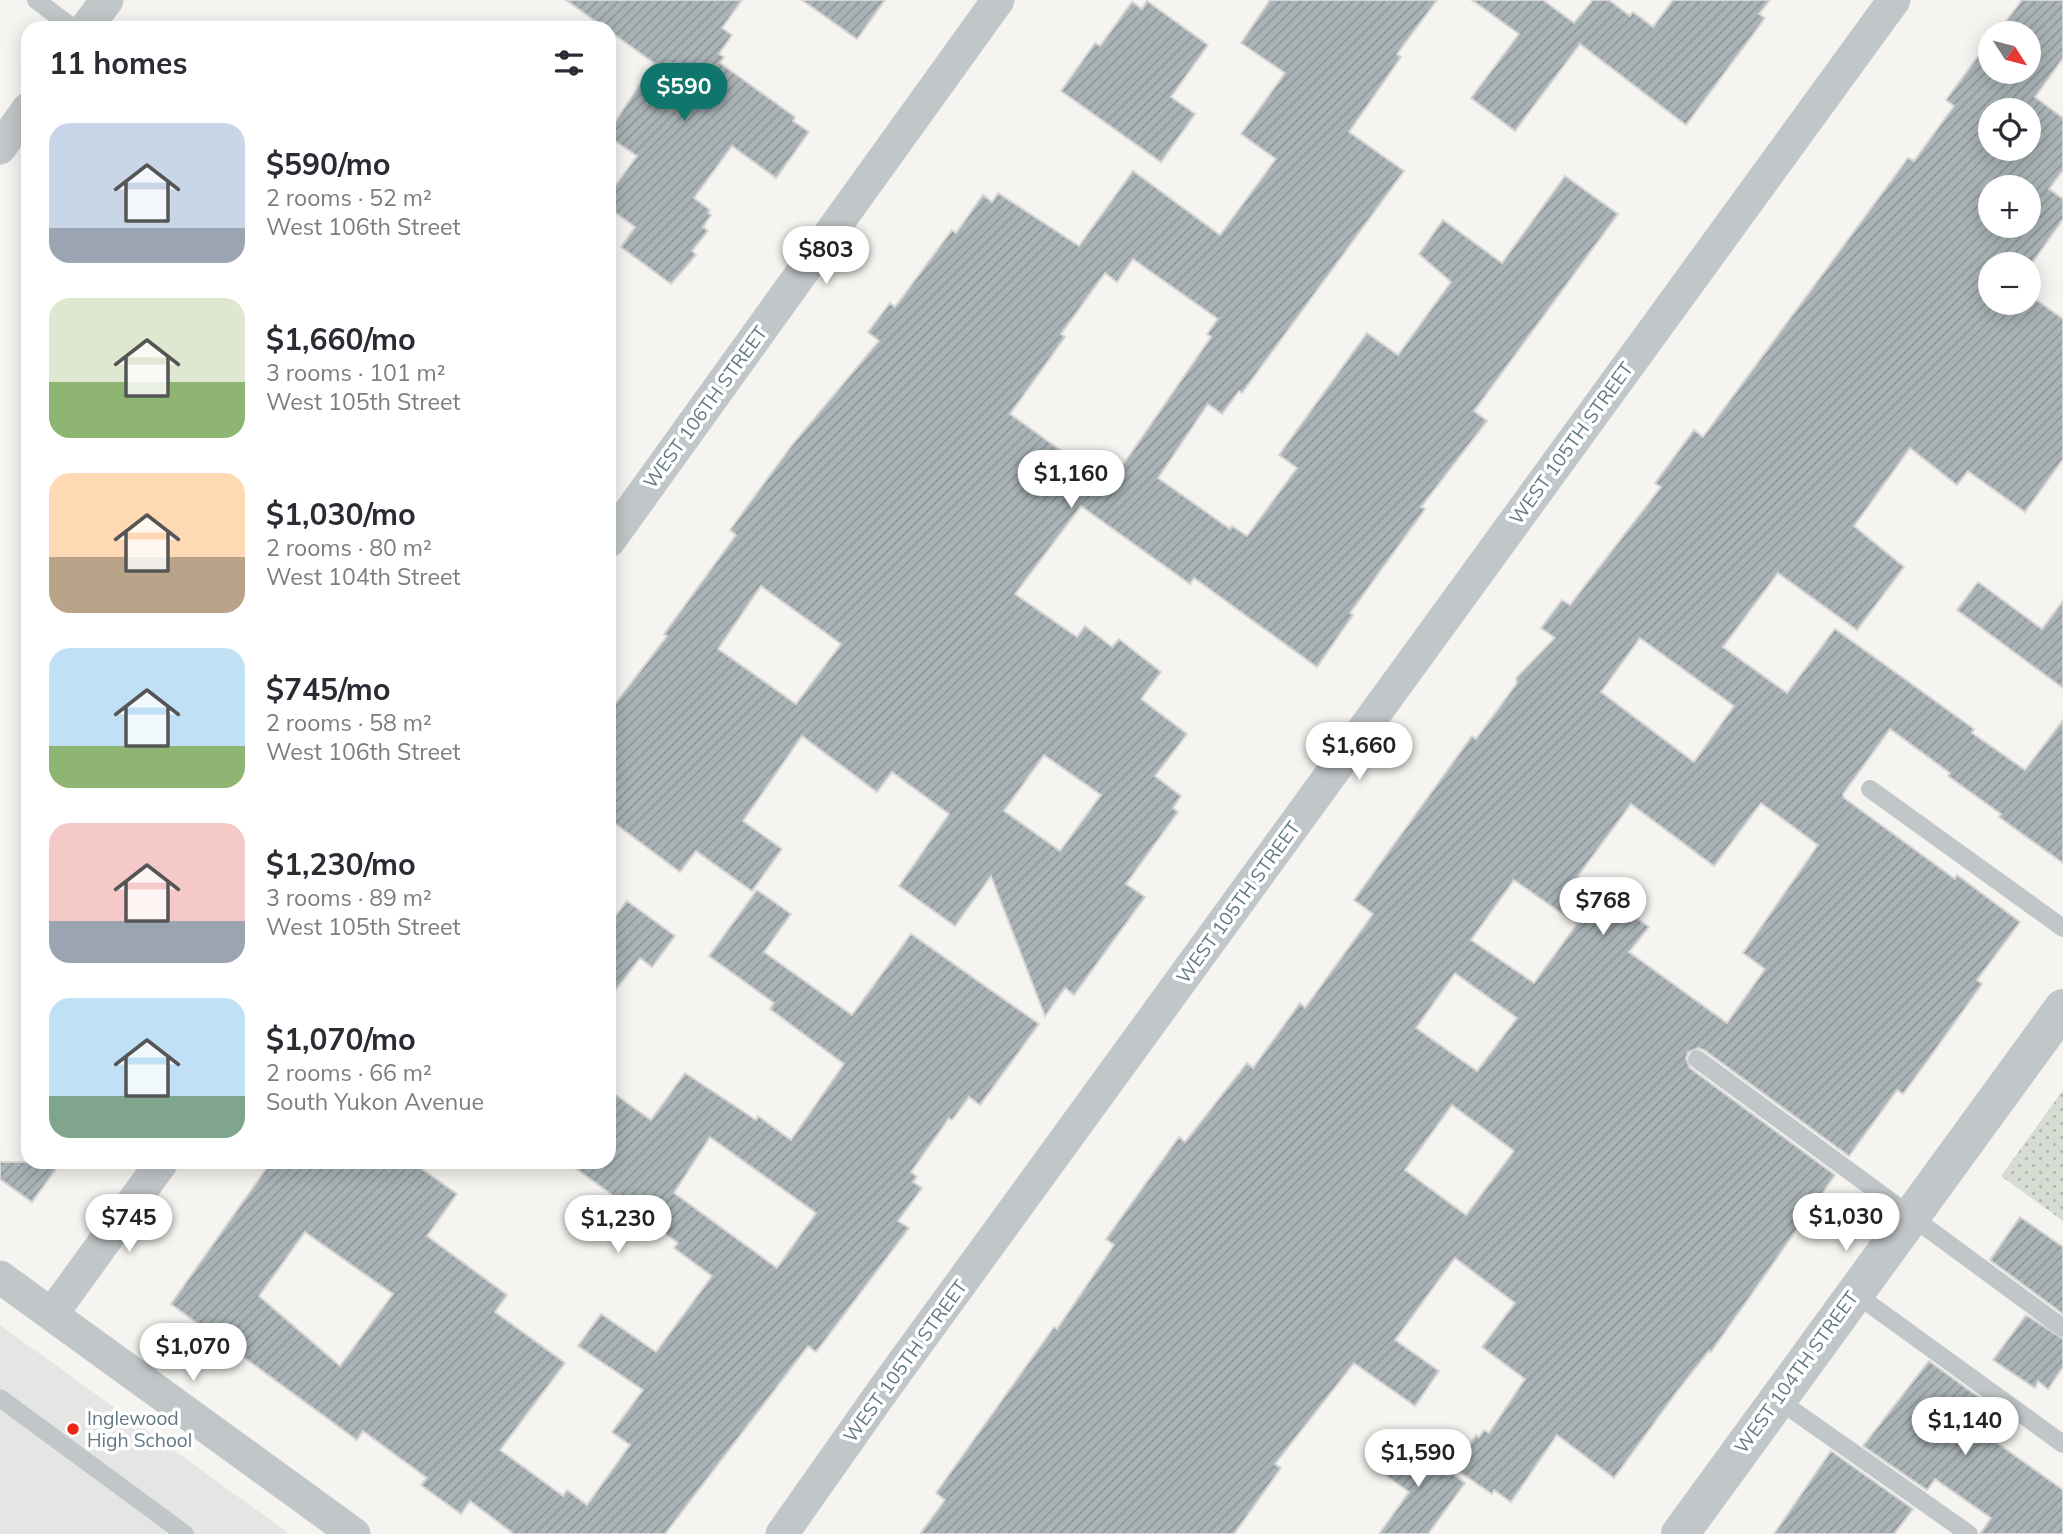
<!DOCTYPE html>
<html lang="en">
<head>
<meta charset="utf-8">
<style>
	body { margin:0; font-family:Mulish,sans-serif; background:#f2f2f3; color:#2b2b33; height:100vh; display:flex; flex-direction:column; font-size:26px; white-space:nowrap }
	* { box-sizing:border-box; margin:0 }
	p { font-size:23px; color:#7c7c81 }
	.icon { flex:none; width:38px; height:38px; fill:none; stroke:currentColor; stroke-width:2; stroke-linecap:round; stroke-linejoin:round }
	.map { position:relative; flex:1; overflow:hidden }
	.side { position:absolute; left:21px; top:21px; width:595px; height:1148px; display:flex; flex-direction:column; background:#fff; border-radius:21px; box-shadow:0 4px 18px #0003 }
	.side>* { flex:none }
	.needle { width:46px; rotate:126deg }
	.fabs { position:absolute; left:1978px; top:21px; display:grid; gap:14px }
	.fabs a { display:grid; place-items:center; width:63px; height:63px; border-radius:50%; background:#fff; box-shadow:0 4px 18px #0003; font-size:35px }
	.price { position:absolute; translate:-50% -60px; padding:0 16px; border-radius:24px; background:#fff; color:#222; font-size:23px; line-height:46px; filter:drop-shadow(0 2px 4px #0008) }
	.price::after { content:''; position:absolute; left:50%; top:42px; width:21px; height:16px; margin-left:-10px; background:inherit; clip-path:polygon(0 0,100% 0,50% 100%) }
	.price.selected { background:#0f766e; color:#fff }
	ul { padding:0; list-style:none }
	li { display:flex; align-items:center; gap:21px; height:175px; padding:0 28px }
	li span { display:grid; place-items:center; flex:none; width:196px; height:140px; border-radius:21px; color:#555 }
	li>.icon { margin-inline-start:auto }
	span .icon { width:84px; height:84px; fill:#fffc; stroke-width:1 }
	li b { font-size:30px }
	h2 { display:flex; justify-content:space-between; align-items:center; height:84px; padding:0 28px; font-size:30px }
	.map>svg:first-child { display:block }
</style>
</head>
<body>
<div class="map">
<svg width="2063" height="1534" viewBox="0 0 2063 1534">
	<defs>
		<pattern id="grass-dots" width="8" height="8" patternUnits="userSpaceOnUse" patternTransform="scale(1.75)"><rect width="8" height="8" fill="#d6dcd1"/><path d="M2 2h.1M6 6h.1" fill="none" stroke="#b1b7af" stroke-width="1.8" stroke-linecap="round"/></pattern>
		<pattern id="building-hatch" width="6" height="6" patternUnits="userSpaceOnUse" patternTransform="scale(1.75)"><rect width="6" height="6" fill="#aab4b7"/><path d="M-1 1l2-2M0 6l6-6M5 7l2-2" fill="none" stroke="#8e979a"/></pattern>
	</defs>
	<rect width="100%" height="100%" fill="#f5f4f0"/>
	<path fill="#e5e5e4" d="M0,1325l290,209h-290z"/>
	<path fill="url(#grass-dots)" d="M2063,1090v131l-62,-45z"/>
	<path fill="url(#building-hatch)" stroke="#d6d5d3" stroke-width="2" fill-rule="evenodd" d="M566,0h176l-20,28 10,7 -13,19 5,3 -4,6 75,54 -2,4 16,11 -33,46 -44,-32 -38,52 16,12 -2,3 3,2 -8,12 5,4 -16,20 4,4 -25,29 -50,-37 14,-20 -26,-19v-14l28,-38 -28,-19v-6l45,-68z
		M802,0h83l-28,39z
		M1270,0h167l-40,54 4,3 -52,75 55,39 -162,222 -3,-2 -17,23 -14,-10 -50,74 72,51 2,-3 15,10 50,-68 -18,-13 88,-122 31,22 53,-73 -32,-28 24,-34 59,43 63,-87 53,38 -144,197 13,10 -66,86 4,2 -75,104 3,2 -36,52 -123,-89 -4,6 -109,-78 -66,88 62,43 8,-11 27,21 7,-8 42,33 -20,27 46,35 -32,42 26,20 -8,12 5,4 -52,72 19,13 -71,98 -9,-7 -20,28 -54,-140 -36,50 -56,-40 50,-72 -57,-42 -15,20 -75,-56 -59,85 39,28 -30,42 -56,-40 -16,21 -71,-53v-107l58,-76 -3,-2 72,-99 -6,-5 62,-85 87,-104 -11,-9 22,-29 5,4 57,-77 4,3 27,-38 9,7 6,-9 81,53 54,-75 87,64 56,-76 -35,-25 44,-61 -44,-30zM1133,259l85,60 -11,15 4,3 -102,148 -99,-71 55,-77 -4,-3 44,-61 12,9zM761,586l80,58 -45,60 -78,-55zM1044,755l57,40 -41,56 -56,-40z
		M1472,0h71l31,23 19,-23h16l21,16 3,-4 20,15 20,-27h97l-11,14 6,4 -79,107 -106,-81 -65,87 -44,-33 48,-64z
		M2022,0h41v58l-28,39 28,21v52l-14,19 14,10v20l-35,50v-5h-38v39h38v-9l35,25v140l-38,53 -57,-41 -11,14 -47,-37 -56,78 50,41 -47,63 -79,-57 -55,74 64,46 48,-64 139,100 -2,4 53,37 38,-50v143l-64,-46 2,-3 -53,-38 2,-3 -60,-44 -47,65 1,4 111,81 2,-4 63,47 -43,58 5,4 -49,69 -30,41 -6,-4 -48,66 -145,-106 -6,-2 -10,4 -2,6 4,10 145,107 -124,177 -2,-1 -31,39 -64,88 -57,-43 -46,67 -17,-12 -2,4 -38,-26 22,-33 3,2 5,-7 5,3 36,-54 -43,-32 33,-44 -60,-45 -60,82 44,31 -24,35 -61,-43 -79,101 6,4 -47,66h-314l25,-34 -9,-7 118,-166 3,2 57,-84 -8,-6 73,-102 6,5 62,-79 6,5 47,-65 5,5 68,-94 -19,-14 118,-164 4,3 41,-56 -1,-5 39,-40 -14,-10 21,-28 8,5 91,-118 -6,-4 39,-53 9,7 205,-279 6,3 40,-55 -8,-6 33,-45 11,-12v29h38v-39h-31zM1990,110h38v39h-38zM1990,187h38v39h-38zM1640,638l94,68 -40,56 -93,-70zM1761,803l57,42 -75,108 22,16 -38,54 -98,-71 20,-25 -71,-51 53,-72 83,62zM1514,880l63,44 -43,59 -63,-43zM1455,973l62,45 -40,53 -61,-43zM1452,1105l62,46 -48,64 -61,-45z
		M1147,1l61,44 -37,52 24,17 -34,48 -100,-71 34,-48 5,3 32,-44 10,7z
		M1978,582l64,47 21,-28v87l-106,-78z
		M757,890l34,24 -27,38 88,63 59,-81 128,90 -59,81 -11,-8 -17,23 -3,-2 -38,54 6,5 -4,5 9,6 -24,33 11,7 -93,124 -8,-6 -143,188h-151l-44,-33 -9,13 -40,-29 6,-7 -64,-47 -6,9 -186,-136 100,-142h141l45,32 -30,42 80,59 -12,17 70,51 -65,87 63,46 4,-6 20,15 43,-60 -18,-13 31,-42 -65,-44 23,-32 55,38 56,-76 -38,-28 4,-5 -111,-81h42v-72l42,30 34,-47 71,47 2,-4 33,24 53,-76 -74,-55 4,-6 -65,-47zM710,1137l106,76 -39,55 -103,-75zM305,1232l88,62 -53,72 -81,-70z
		M627,901l48,35 -23,31 -12,-9 -31,41v-74z
		M0,1162h61l-29,40 -32,-23z
		M2020,1217l43,30v67l-73,-54z
		M2026,1315l37,24v28l-15,22 -10,-8 -3,7 -42,-28z
		M1929,1361l59,43 -16,21 91,65v44h-83l11,-16 -56,-39 -8,11 -64,-44z
		M1401,1436l64,47 -37,51h-49l30,-42 -32,-23z
		M1831,1451l82,58 -19,25h-120z"/>
	<g fill="none" stroke-linecap="round" stroke-linejoin="round">
		<path stroke="#c1c6c8" stroke-width="18" d="M36,0l37,28
			M1870,789l193,139
			M1697,1059l366,269
			M1853,1292l210,152
			M0,1398l185,136
			M1777,1399l192,135"/>
		<path stroke="#c1c6c8" stroke-width="33" d="M86,28l21,-28
			M0,148l28,-39
			M609,541l389,-541
			M0,1277l354,257
			M52,1314l110,-152
			M782,1534l102,-145 1010,-1389"/>
		<path stroke="#c1c6c8" stroke-width="38" d="M1680,1534l383,-526"/>
	</g>
	<circle fill="#f02615" stroke="#fff" stroke-width="2.5" cx="73" cy="1429" r="7"/>
	<g text-anchor="middle" stroke-width="7" stroke-linejoin="round" paint-order="stroke">
		<g font-size="19" fill="#617983" stroke="#fff">
			<text transform="translate(705 407) rotate(-54)" y="7">WEST 106TH STREET</text>
			<text transform="translate(1571 443) rotate(-54)" y="7">WEST 105TH STREET</text>
			<text transform="translate(1238 902) rotate(-54)" y="7">WEST 105TH STREET</text>
			<text transform="translate(905 1361) rotate(-54)" y="7">WEST 105TH STREET</text>
			<text transform="translate(1796 1372) rotate(-54)" y="7">WEST 104TH STREET</text>
		</g>
		<g font-size="19" fill="#617983" stroke="#fff" text-anchor="start">
			<text x="87" y="1425">Inglewood<tspan x="87" dy="22">High School</tspan></text>
		</g>
	</g>
</svg>
<div class="fabs">
<a><svg class="needle" viewBox="-14 -14 28 28"><path d="M0-13l5 13h-10z" fill="#e53935"/><path d="M0 13l5-13h-10z" fill="#7c7c81"/></svg></a>
<a><svg class="icon" aria-label="locate" viewBox="0 0 24 24"><circle cx="12" cy="12" r="6"/><path d="M12 2v4M12 18v4M2 12h4M18 12h4"/></svg></a>
<a>+</a>
<a>−</a>
</div>
<b class="price selected" style="left:684px;top:123px">$590</b>
<b class="price" style="left:826px;top:286px">$803</b>
<b class="price" style="left:1071px;top:510px">$1,160</b>
<b class="price" style="left:1359px;top:782px">$1,660</b>
<b class="price" style="left:1603px;top:937px">$768</b>
<b class="price" style="left:1846px;top:1253px">$1,030</b>
<b class="price" style="left:129px;top:1254px">$745</b>
<b class="price" style="left:618px;top:1255px">$1,230</b>
<b class="price" style="left:193px;top:1383px">$1,070</b>
<b class="price" style="left:1965px;top:1457px">$1,140</b>
<b class="price" style="left:1418px;top:1489px">$1,590</b>
<section class="side">
<h2>11 homes<svg class="icon" aria-label="filters" viewBox="0 0 24 24"><path d="M4 7h16M4 17h16"/><circle cx="9" cy="7" r="2"/><circle cx="15" cy="17" r="2"/></svg></h2>
<ul>
<li><span style="background:linear-gradient(#c9d6e8 75%,#9aa5b1 0)"><svg class="icon" aria-label="home" viewBox="0 0 24 24"><path d="M3 11l9-7 9 7M6 9v11h12V9"/></svg></span><div><b>$590/mo</b><p>2 rooms · 52 m²</p><p>West 106th Street</p></div></li>
<li><span style="background:linear-gradient(#dfe7d0 60%,#8fb573 0)"><svg class="icon" aria-label="home" viewBox="0 0 24 24"><path d="M3 11l9-7 9 7M6 9v11h12V9"/></svg></span><div><b>$1,660/mo</b><p>3 rooms · 101 m²</p><p>West 105th Street</p></div></li>
<li><span style="background:linear-gradient(#ffd9b3 60%,#b9a48a 0)"><svg class="icon" aria-label="home" viewBox="0 0 24 24"><path d="M3 11l9-7 9 7M6 9v11h12V9"/></svg></span><div><b>$1,030/mo</b><p>2 rooms · 80 m²</p><p>West 104th Street</p></div></li>
<li><span style="background:linear-gradient(#bfe0f5 70%,#8fb573 0)"><svg class="icon" aria-label="home" viewBox="0 0 24 24"><path d="M3 11l9-7 9 7M6 9v11h12V9"/></svg></span><div><b>$745/mo</b><p>2 rooms · 58 m²</p><p>West 106th Street</p></div></li>
<li><span style="background:linear-gradient(#f6c9c9 70%,#9aa5b1 0)"><svg class="icon" aria-label="home" viewBox="0 0 24 24"><path d="M3 11l9-7 9 7M6 9v11h12V9"/></svg></span><div><b>$1,230/mo</b><p>3 rooms · 89 m²</p><p>West 105th Street</p></div></li>
<li><span style="background:linear-gradient(#bfe0f5 70%,#7fa58c 0)"><svg class="icon" aria-label="home" viewBox="0 0 24 24"><path d="M3 11l9-7 9 7M6 9v11h12V9"/></svg></span><div><b>$1,070/mo</b><p>2 rooms · 66 m²</p><p>South Yukon Avenue</p></div></li>
</ul>
</section>
</div>
</body>
</html>
